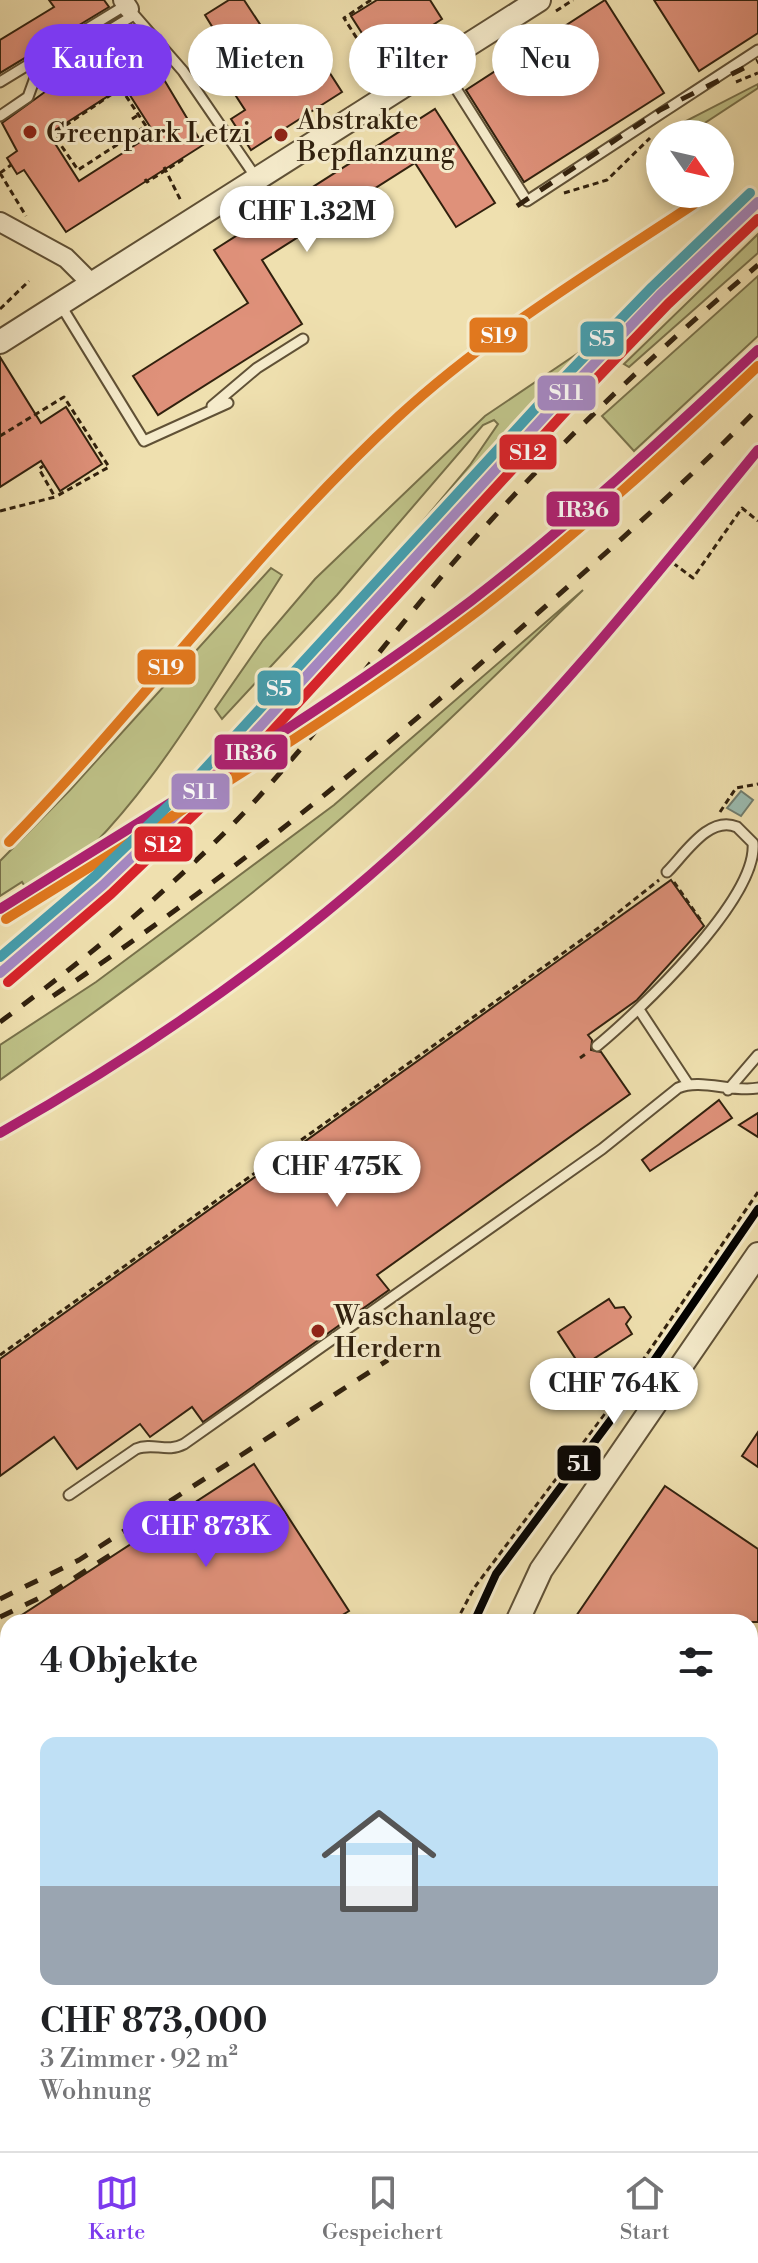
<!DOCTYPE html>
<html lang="de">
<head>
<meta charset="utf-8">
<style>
	body { margin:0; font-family:"Libre Bodoni",serif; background:#f6f6f6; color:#202124; height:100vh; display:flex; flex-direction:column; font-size:30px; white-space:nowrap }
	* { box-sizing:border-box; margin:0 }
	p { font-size:26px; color:#757577 }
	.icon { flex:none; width:44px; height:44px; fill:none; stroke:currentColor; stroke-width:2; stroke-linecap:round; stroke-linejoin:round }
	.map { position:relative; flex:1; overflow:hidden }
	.panel { position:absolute; left:0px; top:1614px; width:758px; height:538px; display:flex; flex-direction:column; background:#fff; border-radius:24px 24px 0 0; box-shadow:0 4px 12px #0003 }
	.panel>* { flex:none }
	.guide { position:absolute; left:24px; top:24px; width:710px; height:72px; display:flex; gap:16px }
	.needle { width:52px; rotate:124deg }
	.buttons { position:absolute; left:646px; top:120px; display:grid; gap:16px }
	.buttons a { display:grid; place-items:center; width:88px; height:88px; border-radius:50%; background:#fff; box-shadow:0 4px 12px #0003; font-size:40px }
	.price { position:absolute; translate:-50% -68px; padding:0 18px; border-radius:28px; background:#fff; color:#222; font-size:26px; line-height:52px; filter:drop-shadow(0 2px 4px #0008) }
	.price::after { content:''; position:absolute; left:50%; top:48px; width:24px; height:18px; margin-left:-12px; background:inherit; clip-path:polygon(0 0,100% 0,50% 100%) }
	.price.on { background:#7c3aed; color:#fff }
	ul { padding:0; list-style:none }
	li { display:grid; align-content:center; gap:16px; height:424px; padding:0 40px }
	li+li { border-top:2px solid #e0e0e0 }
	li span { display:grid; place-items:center; height:248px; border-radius:16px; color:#555 }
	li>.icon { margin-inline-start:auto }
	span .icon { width:144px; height:144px; fill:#fffc; stroke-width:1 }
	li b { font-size:34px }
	h2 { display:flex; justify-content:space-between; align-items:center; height:96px; padding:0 40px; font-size:34px }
	.tag { padding:0 28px; border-radius:36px; background:#fff; box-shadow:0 4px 12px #0003; font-size:28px; line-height:72px }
	.tag.on { background:#7c3aed; color:#fff }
	.tabs { display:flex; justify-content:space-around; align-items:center; height:112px; border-top:2px solid #e0e0e0; background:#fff; font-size:22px; color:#757577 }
	.tabs a { display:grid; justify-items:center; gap:4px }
	.tabs .on { color:#7c3aed }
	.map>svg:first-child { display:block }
</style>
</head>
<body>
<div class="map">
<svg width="758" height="2151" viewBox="0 0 758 2151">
	<rect width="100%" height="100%" fill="#efe0af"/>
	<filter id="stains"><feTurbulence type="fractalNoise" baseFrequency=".0025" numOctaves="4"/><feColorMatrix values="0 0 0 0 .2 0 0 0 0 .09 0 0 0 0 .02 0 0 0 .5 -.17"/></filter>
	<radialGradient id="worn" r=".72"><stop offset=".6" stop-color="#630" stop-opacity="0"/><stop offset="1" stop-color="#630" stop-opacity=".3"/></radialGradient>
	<path fill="#bec187" stroke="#78714a" stroke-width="2" d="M758,84v4l-70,46h-18l10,-10z
		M758,234v19l-129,114 -5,-3z
		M758,276v60l-124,115 -32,-35z
		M590,345l-353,400 -16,8 134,-151 115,-137 28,-41 -4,-4 -11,5 -146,170 -115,124 -7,-10 48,-69 52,-61 170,-163z
		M271,568l11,7c-73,114 -139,241 -249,324l-11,-17 -22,14v-35l70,-71z
		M583,590c-85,83 -170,167 -260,244 -103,89 -213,167 -323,246v-35l96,-63 238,-177z
		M750,1850l8,1v177l-8,17z
		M81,2144h107l1,7 -114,-2z"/>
	<path fill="#9bbcb1" stroke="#717e70" stroke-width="2" d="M741,791l12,9 -12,16 -14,-8z"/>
	<path fill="#df917a" stroke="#31210e" stroke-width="2" fill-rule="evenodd" d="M49,0h55l5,7 -109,66v-33l54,-33z
		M229,0h15l27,41 14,-8 24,37 13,-9 20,31 -91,58 -20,-31 14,-9 -24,-37 14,-9 -30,-49z
		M377,0h53l12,19 -63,41 -28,-44z
		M605,0l59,93 -140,89 -58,-92z
		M654,0h104v33l-59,38z
		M138,36l65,109 -137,87 -42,-62 -7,4 -10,-16 10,-7 -15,-28 58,-42zM124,86l30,47 -75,48 -30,-47z
		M435,109l60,94 -39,24 -41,-64 -153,97 40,64 -144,91 -25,-39 115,-73 -34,-53z
		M0,357l41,66 25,-16 36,57 -42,27 -19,-30 -41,26z
		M671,880l33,46 -67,74 -49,35 4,5 -1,10 10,2 29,42 -253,181 12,15 -186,132 -11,-15 -42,30 -10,-13 -63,45 -23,-32 -54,39v-117z
		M719,1100l13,18 -82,53 -8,-11z
		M758,1113v24l-19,-12z
		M609,1299l6,9 9,-1 7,10 -5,7 6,10 -51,33 -23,-35z
		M758,1432v35l-16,-11z
		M254,1464l95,147 -18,11h-320z
		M665,1486l93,63v73h-186z"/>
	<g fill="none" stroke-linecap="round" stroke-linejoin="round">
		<g stroke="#605136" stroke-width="13">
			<path id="service" d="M129,9l54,62 74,108
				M441,65l86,136 231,-151
				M0,82l126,-77
				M0,116l28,-19 8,-22 98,-60
				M60,304l84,137 84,-38
				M212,406l45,-38 46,-29
				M640,1011l48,73
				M597,1046c40,-33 161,-147 156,-203l-16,-16c-28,-12 -52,27 -70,45
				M728,1090l30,-35
				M69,1495l67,-46c17,-7 31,4 48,-5l418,-295 76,-61c22,-10 55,5 80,0
				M750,2071l8,-14
				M750,2095l8,-15
				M219,2144l1,7"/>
		</g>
		<g stroke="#605136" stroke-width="22">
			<path id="minor" d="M123,0l6,9
				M0,222l66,36 25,25
				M750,2120l8,-14
				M749,2151l9,-10"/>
		</g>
		<g stroke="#605136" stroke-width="26">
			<path id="tertiary" d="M0,342l539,-342
				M517,1622l24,-52 217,-316"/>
		</g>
		<g stroke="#31210e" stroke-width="30">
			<path id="primary" d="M750,1768l8,-3
				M750,1794l8,-1
				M750,1817h8
				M0,2074l8,-5
				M0,2109l8,-6"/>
		</g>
		<path stroke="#31210e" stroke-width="3" stroke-dasharray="6 4" stroke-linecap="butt" d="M371,0l-27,18 38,60
			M556,11l17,-11
			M91,55l5,8 7,-4 1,3
			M96,63l14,21
			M736,82l22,-9
			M132,119l6,-4
			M56,138l22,32 68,-44 -24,-36 -6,4
			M53,139v-5l62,-42
			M164,167l17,34
			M0,173l26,43
			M0,173l11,-8
			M145,179l2,3 35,-22 -2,-3
			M564,193l43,-13 43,-42
			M0,309l29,-28
			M0,436l64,-39 45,70 -54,30
			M0,511l55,-14 -16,-28 4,-3
			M673,563l20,15 49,-70 16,13
			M720,812l16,-24 22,-4
			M674,882l28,40
			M580,1058l7,-5
			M0,1355l601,-429 58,-46
			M456,1622l18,-34 143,-190 141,-206"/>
		<use href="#service" stroke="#f5ebcb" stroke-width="9"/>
		<use href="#minor" stroke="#f5ebcb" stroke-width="18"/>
		<use href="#tertiary" stroke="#f5ebcb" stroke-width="22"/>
		<use href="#primary" stroke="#efe0af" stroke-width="26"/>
		<path stroke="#31210e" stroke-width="5" stroke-dasharray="14 14" stroke-linecap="butt" d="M517,206l143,-96 98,-49
			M53,996c163,-109 314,-232 461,-362 83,-73 167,-146 244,-226
			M0,1022c91,-67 178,-138 255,-221 83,-91 154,-192 237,-282 83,-91 172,-175 266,-254
			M0,1599l79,-39 309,-200
			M0,1617l54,-26 64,-41"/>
		<g stroke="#f5ebcb" stroke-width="16">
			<path id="rail-1" d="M0,973l103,-88 97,-93 366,-399 94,-98 98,-93"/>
		</g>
		<g stroke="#f5ebcb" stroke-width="16">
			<path id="rail-2" d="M8,982l103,-88 98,-94 366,-399 93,-97 90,-85"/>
		</g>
		<g stroke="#f5ebcb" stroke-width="16">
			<path id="rail-3" d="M0,909c159,-100 321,-195 471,-308 101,-78 194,-164 287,-251
				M0,1133c157,-89 303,-191 434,-316 119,-112 221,-241 324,-367"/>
		</g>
		<g stroke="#f5ebcb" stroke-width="16">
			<path id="rail-4" d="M9,842c134,-137 248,-295 389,-425 90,-83 195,-146 296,-213
				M6,919c160,-100 323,-195 473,-309 98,-76 189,-159 279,-244"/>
		</g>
		<g stroke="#f5ebcb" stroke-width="16">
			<path id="rail-5" d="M0,957l95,-81 97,-93 365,-398 95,-98 98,-94"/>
		</g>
		<use href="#rail-1" stroke="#a588c3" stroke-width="10"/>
		<use href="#rail-2" stroke="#d8242b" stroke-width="10"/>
		<use href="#rail-3" stroke="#ae2071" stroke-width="10"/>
		<use href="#rail-4" stroke="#e1781e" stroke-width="10"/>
		<use href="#rail-5" stroke="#459eae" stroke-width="10"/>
		<g stroke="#f5ebcb" stroke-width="14">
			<path id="tram-1" d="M474,1622l22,-48 146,-196 116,-169"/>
		</g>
		<use href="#tram-1" stroke="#000" stroke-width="8"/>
	</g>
	<g fill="#8f2418" stroke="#f5ebcb" stroke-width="3">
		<circle cx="30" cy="132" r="8"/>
		<circle cx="281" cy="135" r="8"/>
		<circle cx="318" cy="1331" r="8"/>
	</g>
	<g text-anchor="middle" stroke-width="6" stroke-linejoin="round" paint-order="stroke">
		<g font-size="28" fill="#31210e" stroke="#f5ebcb" text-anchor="start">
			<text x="297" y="129">Abstrakte<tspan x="297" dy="32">Bepflanzung</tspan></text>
			<text x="46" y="142">Greenpark Letzi</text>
			<text x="334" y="1325">Waschanlage<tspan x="334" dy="32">Herdern</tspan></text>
		</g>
	</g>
	<g stroke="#f5ebcb" stroke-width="3">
		<rect x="468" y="316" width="61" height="38" rx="8" fill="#e1781e"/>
		<rect x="579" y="320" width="46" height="38" rx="8" fill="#459eae"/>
		<rect x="536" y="374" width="61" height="38" rx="8" fill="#a588c3"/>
		<rect x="498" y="433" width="60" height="38" rx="8" fill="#d8242b"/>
		<rect x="545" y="490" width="76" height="38" rx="8" fill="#ae2071"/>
		<rect x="136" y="648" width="61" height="38" rx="8" fill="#e1781e"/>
		<rect x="256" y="669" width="46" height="38" rx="8" fill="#459eae"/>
		<rect x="213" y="733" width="76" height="38" rx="8" fill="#ae2071"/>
		<rect x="170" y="772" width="61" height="39" rx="8" fill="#a588c3"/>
		<rect x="133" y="825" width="61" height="38" rx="8" fill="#d8242b"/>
		<rect x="556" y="1444" width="46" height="38" rx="8" fill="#000"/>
	</g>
	<g font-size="22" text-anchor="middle" font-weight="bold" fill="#fff">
		<text x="499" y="343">S19</text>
		<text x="602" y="346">S5</text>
		<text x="566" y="400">S11</text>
		<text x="528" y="460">S12</text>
		<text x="583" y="517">IR36</text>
		<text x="166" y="675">S19</text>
		<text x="279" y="696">S5</text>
		<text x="251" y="760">IR36</text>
		<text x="200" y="799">S11</text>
		<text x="163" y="852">S12</text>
		<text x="579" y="1471">51</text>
	</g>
	<rect width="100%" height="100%" filter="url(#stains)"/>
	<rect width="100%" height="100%" fill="url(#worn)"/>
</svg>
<div class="buttons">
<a><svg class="needle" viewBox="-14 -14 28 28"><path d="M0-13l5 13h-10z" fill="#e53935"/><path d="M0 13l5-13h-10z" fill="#757577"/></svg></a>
</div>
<b class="price" style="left:307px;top:254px">CHF 1.32M</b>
<b class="price" style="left:337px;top:1209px">CHF 475K</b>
<b class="price" style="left:614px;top:1426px">CHF 764K</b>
<b class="price on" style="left:206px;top:1569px">CHF 873K</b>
<div class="guide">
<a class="tag on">Kaufen</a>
<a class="tag">Mieten</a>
<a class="tag">Filter</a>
<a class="tag">Neu</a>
</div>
<section class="panel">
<h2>4 Objekte<svg class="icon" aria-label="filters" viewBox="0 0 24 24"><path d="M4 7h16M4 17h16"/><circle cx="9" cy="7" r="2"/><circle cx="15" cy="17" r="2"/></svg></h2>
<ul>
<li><span style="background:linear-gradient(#bfe0f5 60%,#9aa5b1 0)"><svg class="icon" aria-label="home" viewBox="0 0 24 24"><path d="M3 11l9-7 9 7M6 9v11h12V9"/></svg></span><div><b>CHF 873,000</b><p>3 Zimmer · 92 m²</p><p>Wohnung</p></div></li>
</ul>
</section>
</div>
<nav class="tabs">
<a class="on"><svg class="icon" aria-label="map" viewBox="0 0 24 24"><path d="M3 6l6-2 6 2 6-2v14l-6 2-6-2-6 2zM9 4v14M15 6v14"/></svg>Karte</a>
<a><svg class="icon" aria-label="saved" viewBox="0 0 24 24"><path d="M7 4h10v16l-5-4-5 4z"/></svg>Gespeichert</a>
<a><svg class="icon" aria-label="home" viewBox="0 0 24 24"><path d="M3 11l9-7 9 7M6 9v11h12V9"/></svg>Start</a>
</nav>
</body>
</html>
